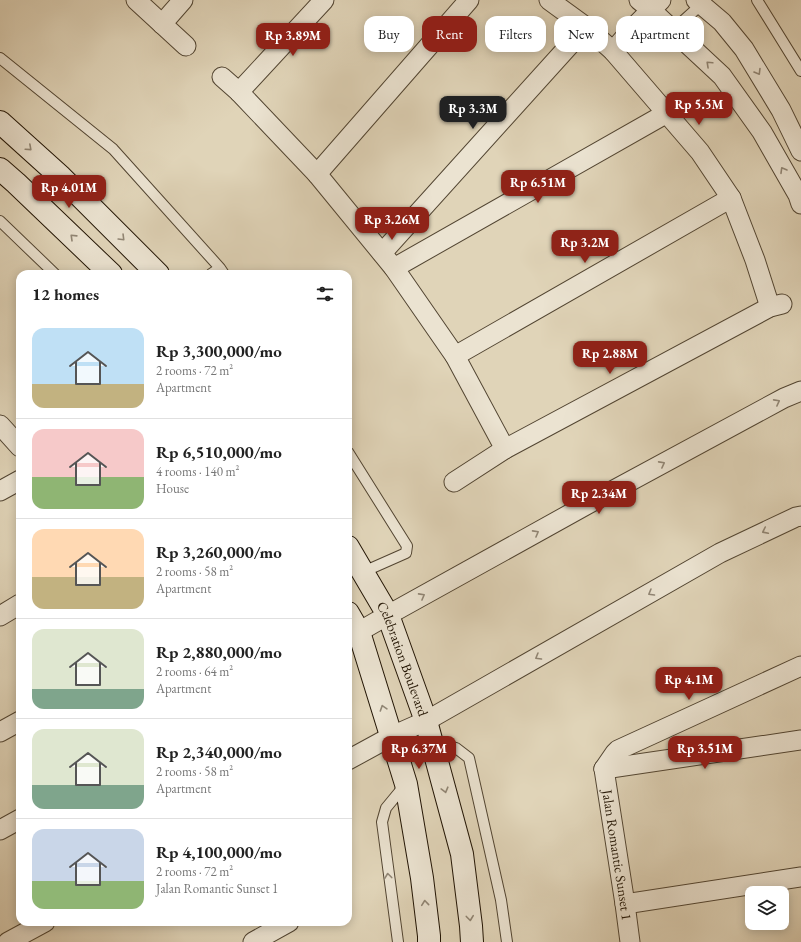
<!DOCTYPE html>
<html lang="en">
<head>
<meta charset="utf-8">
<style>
	body { margin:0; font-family:"EB Garamond",serif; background:#f6f6f6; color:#222; height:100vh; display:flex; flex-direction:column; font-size:15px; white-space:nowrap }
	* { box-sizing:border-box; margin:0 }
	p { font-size:13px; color:#767676 }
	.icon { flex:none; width:22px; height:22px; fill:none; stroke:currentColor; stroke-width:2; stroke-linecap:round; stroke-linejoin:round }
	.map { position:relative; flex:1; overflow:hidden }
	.drawer { position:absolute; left:16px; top:270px; width:336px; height:656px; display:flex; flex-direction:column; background:#fff; border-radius:12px; box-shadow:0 2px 10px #0003 }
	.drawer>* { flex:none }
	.top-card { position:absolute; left:364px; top:16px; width:377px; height:36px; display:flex; gap:8px }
	.tools { position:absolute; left:745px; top:886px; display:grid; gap:8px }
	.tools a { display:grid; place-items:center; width:44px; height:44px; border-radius:8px; background:#fff; box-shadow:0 2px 10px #0003; font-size:20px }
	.price { position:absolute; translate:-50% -34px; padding:0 9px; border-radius:8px; background:#8f2418; color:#fff; font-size:13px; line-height:26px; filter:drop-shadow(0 1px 2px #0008) }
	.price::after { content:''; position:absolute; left:50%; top:24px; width:12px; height:9px; margin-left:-6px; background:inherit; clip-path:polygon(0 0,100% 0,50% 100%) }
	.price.active { background:#222; color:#fff }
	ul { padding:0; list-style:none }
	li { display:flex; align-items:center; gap:12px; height:100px; padding:0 16px }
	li+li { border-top:1px solid #e0e0e0 }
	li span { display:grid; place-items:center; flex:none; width:112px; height:80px; border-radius:12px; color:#555 }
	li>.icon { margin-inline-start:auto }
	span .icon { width:48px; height:48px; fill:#fffc; stroke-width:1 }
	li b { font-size:17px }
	h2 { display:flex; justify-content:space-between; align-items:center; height:48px; padding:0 16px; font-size:17px }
	.pill { padding:0 14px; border-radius:12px; background:#fff; box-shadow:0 2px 10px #0003; font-size:14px; line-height:36px }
	.pill.active { background:#8f2418; color:#fff }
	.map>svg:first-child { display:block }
</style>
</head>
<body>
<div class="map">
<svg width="801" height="942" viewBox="0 0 801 942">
	<rect width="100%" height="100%" fill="#e0d4b8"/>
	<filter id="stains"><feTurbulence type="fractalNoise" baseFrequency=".005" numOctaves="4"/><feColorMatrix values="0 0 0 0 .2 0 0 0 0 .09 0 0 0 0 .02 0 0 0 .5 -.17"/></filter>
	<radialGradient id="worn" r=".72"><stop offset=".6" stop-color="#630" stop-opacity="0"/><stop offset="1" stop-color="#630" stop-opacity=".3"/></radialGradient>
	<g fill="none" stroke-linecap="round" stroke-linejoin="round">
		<g stroke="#524532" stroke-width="12">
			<path id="lane" d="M757,0l44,71
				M673,30l31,-28
				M0,58l113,91 107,119 4,6
				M0,221l55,53
				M211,274l9,-6
				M348,452l59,94 -1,7 -43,19
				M432,742l24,6 13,10 32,142 6,42
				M398,942l-16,-120 4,-14 19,-23"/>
		</g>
		<g stroke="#524532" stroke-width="21">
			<g id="street">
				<path d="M136,0l50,46"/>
				<path d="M549,0l37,27 27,24 87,101 31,46 24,62 15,47"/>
				<path d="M639,0l11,9 72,67 40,56 36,63 3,9"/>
				<path d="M696,0l26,22 22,27 37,61 20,41"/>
				<path d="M162,24l21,-24"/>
				<path d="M613,51l19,-22 29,-29"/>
				<path d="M222,77l17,15 78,82 77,94 61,88 50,93"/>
				<path d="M239,92l85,-92"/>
				<path d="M317,174l152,-174"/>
				<path d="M382,253l204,-226"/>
				<path d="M394,268l273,-155"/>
				<path d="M455,356l276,-158"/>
				<path d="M0,425l20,22"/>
				<path d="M454,482l51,-33 265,-142 12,-3"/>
				<path d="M0,491l20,-11"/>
				<path d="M0,616l20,-12"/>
				<path d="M348,638l40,-23 200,-111 196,-106 17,-7"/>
				<path d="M0,732l20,-11"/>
				<path d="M348,760l44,-24 34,-15 294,-168 76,-36 5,-1"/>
				<path d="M604,769l11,-16 3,-3 183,-84"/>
				<path d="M604,769l197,-29"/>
				<path id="s1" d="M604,769l21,135 5,38"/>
				<path d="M0,830l20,-11"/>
				<path d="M625,904l176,-27"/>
				<path d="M8,942l37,-20"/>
				<path d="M253,942l36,-20"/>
			</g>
		</g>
		<g stroke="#221505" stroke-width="24">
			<g id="secondary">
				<path d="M0,122l61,55 97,97"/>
				<path d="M0,169l16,14 95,91"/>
				<path id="s2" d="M348,547l40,68 38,106 36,133 9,72 1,16"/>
				<path d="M348,613l11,19 47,152 16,94 7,58v6"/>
			</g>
		</g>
		<use href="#lane" stroke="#ebe3d1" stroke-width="10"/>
		<use href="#street" stroke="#ebe3d1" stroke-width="19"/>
		<use href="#secondary" stroke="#ebe3d1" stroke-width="22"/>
	</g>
	<defs><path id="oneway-chevron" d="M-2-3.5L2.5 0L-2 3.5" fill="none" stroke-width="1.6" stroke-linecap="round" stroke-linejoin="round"/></defs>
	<g stroke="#918675">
		<use href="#oneway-chevron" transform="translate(709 64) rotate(-137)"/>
		<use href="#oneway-chevron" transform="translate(758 72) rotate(59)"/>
		<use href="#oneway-chevron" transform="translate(29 148) rotate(42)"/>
		<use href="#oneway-chevron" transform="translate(783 170) rotate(-120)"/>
		<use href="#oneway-chevron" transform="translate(73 237) rotate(-136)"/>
		<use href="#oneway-chevron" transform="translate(122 238) rotate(45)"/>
		<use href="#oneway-chevron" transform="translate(777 402) rotate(-28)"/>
		<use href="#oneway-chevron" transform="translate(662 464) rotate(-28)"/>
		<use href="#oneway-chevron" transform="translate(765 531) rotate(154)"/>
		<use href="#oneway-chevron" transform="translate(536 533) rotate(-29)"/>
		<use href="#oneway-chevron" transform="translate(651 593) rotate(150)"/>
		<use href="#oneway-chevron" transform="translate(422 596) rotate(-29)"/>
		<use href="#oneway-chevron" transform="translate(538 657) rotate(150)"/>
		<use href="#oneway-chevron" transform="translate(383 708) rotate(-108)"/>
		<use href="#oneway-chevron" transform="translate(445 790) rotate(75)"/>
		<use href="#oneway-chevron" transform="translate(388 876) rotate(-97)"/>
		<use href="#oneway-chevron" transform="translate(425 903) rotate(-96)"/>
		<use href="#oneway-chevron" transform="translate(470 918) rotate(83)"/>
	</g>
	<g text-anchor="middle" stroke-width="4" stroke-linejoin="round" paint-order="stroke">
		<g font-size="14" fill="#221505" stroke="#ebe3d1">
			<text dy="5" stroke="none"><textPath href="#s2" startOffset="125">Celebration Boulevard</textPath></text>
			<text dy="5" stroke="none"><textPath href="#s1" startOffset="87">Jalan Romantic Sunset 1</textPath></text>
		</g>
	</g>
	<rect width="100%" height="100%" filter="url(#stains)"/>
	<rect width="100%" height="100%" fill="url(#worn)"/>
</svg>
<div class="tools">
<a><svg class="icon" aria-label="layers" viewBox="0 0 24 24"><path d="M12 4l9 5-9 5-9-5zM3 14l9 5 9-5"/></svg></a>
</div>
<b class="price" style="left:293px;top:57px">Rp 3.89M</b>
<b class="price" style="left:699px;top:126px">Rp 5.5M</b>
<b class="price active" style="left:473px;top:130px">Rp 3.3M</b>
<b class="price" style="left:538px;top:204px">Rp 6.51M</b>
<b class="price" style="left:69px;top:209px">Rp 4.01M</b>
<b class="price" style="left:392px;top:241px">Rp 3.26M</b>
<b class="price" style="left:585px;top:264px">Rp 3.2M</b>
<b class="price" style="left:610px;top:375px">Rp 2.88M</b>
<b class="price" style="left:599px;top:515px">Rp 2.34M</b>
<b class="price" style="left:689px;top:701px">Rp 4.1M</b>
<b class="price" style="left:419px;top:770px">Rp 6.37M</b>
<b class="price" style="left:705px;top:770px">Rp 3.51M</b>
<div class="top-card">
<a class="pill">Buy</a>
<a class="pill active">Rent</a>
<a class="pill">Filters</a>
<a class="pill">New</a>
<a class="pill">Apartment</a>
</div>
<section class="drawer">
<h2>12 homes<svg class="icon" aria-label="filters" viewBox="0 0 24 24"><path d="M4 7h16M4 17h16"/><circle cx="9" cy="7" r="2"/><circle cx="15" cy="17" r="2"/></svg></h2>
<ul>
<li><span style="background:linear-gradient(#bfe0f5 70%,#c2b280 0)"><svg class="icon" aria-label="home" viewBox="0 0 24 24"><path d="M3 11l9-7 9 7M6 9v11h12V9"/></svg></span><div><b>Rp 3,300,000/mo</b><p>2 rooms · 72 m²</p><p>Apartment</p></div></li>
<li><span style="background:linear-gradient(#f6c9c9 60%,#8fb573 0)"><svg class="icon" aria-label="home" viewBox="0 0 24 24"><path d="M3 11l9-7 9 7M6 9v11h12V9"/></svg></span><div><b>Rp 6,510,000/mo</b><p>4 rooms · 140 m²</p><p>House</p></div></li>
<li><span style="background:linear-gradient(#ffd9b3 60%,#c2b280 0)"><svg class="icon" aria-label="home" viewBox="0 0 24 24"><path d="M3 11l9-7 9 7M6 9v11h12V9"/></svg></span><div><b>Rp 3,260,000/mo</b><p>2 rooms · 58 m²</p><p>Apartment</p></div></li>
<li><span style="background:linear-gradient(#dfe7d0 75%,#7fa58c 0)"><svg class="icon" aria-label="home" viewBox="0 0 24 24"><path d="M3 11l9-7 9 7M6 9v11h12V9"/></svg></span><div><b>Rp 2,880,000/mo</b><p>2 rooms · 64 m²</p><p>Apartment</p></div></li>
<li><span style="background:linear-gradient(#dfe7d0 70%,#7fa58c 0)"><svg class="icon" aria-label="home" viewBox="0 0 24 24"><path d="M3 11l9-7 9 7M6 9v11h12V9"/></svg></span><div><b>Rp 2,340,000/mo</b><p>2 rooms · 58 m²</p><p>Apartment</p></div></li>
<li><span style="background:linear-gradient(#c9d6e8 65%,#8fb573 0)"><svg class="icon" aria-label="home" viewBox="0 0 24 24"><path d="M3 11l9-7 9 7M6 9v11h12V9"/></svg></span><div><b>Rp 4,100,000/mo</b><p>2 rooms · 72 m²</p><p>Jalan Romantic Sunset 1</p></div></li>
</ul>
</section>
</div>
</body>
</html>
